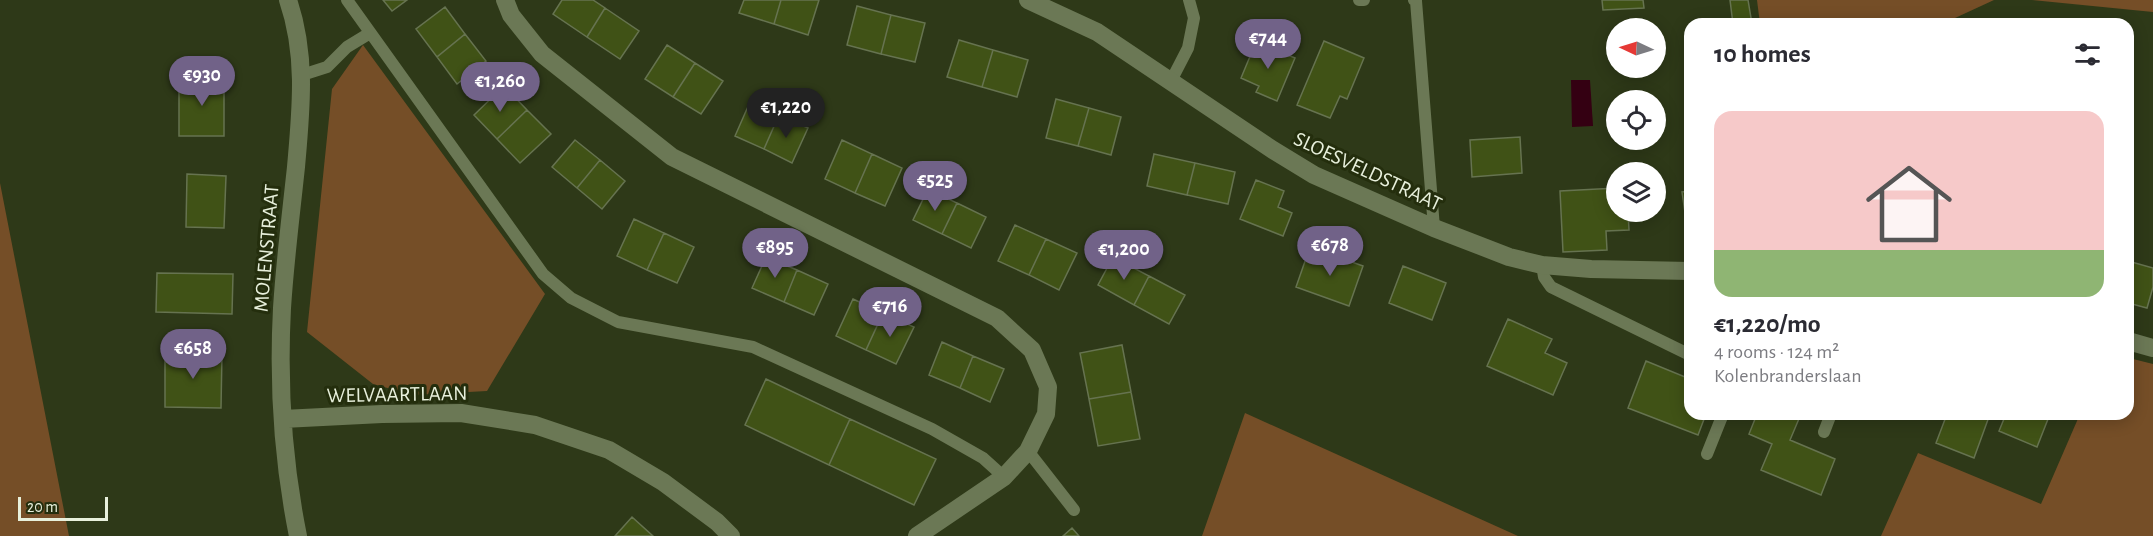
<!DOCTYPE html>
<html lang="en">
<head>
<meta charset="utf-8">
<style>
	body { margin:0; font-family:"Alegreya Sans",sans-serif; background:#f2f2f3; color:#2b2b33; height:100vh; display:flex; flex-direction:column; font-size:22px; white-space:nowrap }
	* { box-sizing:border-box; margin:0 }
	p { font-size:20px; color:#7c7c81 }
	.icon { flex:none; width:33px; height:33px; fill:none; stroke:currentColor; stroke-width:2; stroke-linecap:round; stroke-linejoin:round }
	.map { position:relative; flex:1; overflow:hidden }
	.drawer { position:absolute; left:1684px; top:18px; width:450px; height:402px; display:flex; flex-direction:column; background:#fff; border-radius:18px; box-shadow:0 3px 15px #0003 }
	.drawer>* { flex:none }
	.needle { width:39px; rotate:274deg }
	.fabs { position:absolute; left:1606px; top:18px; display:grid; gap:12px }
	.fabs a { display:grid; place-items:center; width:60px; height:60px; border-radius:50%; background:#fff; box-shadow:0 3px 15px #0003; font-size:30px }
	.scale { position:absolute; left:18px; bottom:15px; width:90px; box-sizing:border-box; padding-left:6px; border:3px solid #e8f0dc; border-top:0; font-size:16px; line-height:21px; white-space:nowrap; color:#e8f0dc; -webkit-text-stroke:4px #242e0d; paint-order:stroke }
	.price { position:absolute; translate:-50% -51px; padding:0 14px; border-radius:21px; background:#716288; color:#fff; font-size:20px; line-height:39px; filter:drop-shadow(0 2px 3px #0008) }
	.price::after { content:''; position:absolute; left:50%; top:36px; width:18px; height:14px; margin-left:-9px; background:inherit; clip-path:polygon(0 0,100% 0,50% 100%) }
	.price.active { background:#222; color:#fff }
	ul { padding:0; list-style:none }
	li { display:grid; align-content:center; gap:12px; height:318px; padding:0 30px }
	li+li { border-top:2px solid #e1e1e2 }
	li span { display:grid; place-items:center; height:186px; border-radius:18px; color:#555 }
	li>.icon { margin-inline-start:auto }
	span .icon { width:108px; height:108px; fill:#fffc; stroke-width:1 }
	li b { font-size:26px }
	h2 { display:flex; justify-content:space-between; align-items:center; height:72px; padding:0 30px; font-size:26px }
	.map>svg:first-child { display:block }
</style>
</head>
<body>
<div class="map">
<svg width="2153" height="536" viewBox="0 0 2153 536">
	<rect width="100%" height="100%" fill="#2e3918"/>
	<path fill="#754e27" d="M1757,0h237l-52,24h-182z
		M2032,0h121v12z
		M363,45l182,249 -58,97 -74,4 -40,-11 -66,-52 25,-243z
		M0,183l69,353h-69z
		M2129,358l24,6v172h-272l37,-83 123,51 39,-90h48z
		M1245,413l273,123h-316z"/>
	<path fill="#340012" d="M1571,80h19l3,46 -21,1z"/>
	<path fill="#405216" stroke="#667350" stroke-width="1.5" d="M383,0h24l-15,11z
		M562,0h31l12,8 -18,29 -34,-23z
		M744,0h37l-7,24 -35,-11z
		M781,0h38l-11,35 -34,-11z
		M1602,0h41l1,8 -41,2z
		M1730,0h18l4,24h-19z
		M857,6l34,9 -10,39 -34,-9z
		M445,7l20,27 -28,23 -21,-28z
		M605,8l34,23 -19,28 -33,-22z
		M891,15l34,8 -10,39 -34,-8z
		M465,34l21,27 -29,23 -20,-27z
		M959,40l34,10 -11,37 -35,-10z
		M1324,41l40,17 -17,41 -7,-3 -10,22 -33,-13z
		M1256,42l39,16 -18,43 -21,-9 3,-6 -18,-8z
		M667,45l28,18 -22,34 -28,-18z
		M993,50l35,10 -11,37 -35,-10z
		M695,63l28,18 -22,33 -28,-17z
		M179,77h45v59h-45z
		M504,86l23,24 -30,29 -23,-24z
		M1056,99l33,9 -11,38 -32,-8z
		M750,102l29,13 -15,34 -29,-13z
		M1089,108l32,9 -10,38 -33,-9z
		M527,110l24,24 -31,29 -23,-24z
		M779,115l29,13 -16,35 -28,-14z
		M1520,137l2,36 -50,4 -2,-37z
		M575,140l25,20 -23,28 -25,-21z
		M842,140l30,14 -17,39 -30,-14z
		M872,154l30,14 -17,38 -30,-13z
		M1154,154l41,9 -8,32 -40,-9z
		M600,160l25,21 -23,28 -25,-21z
		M1195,163l40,9 -7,32 -41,-9z
		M187,174l39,2 -2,52 -38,-1z
		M1256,180l28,11 -6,16 14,6 -9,23 -43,-17z
		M1617,188v24h11l1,18 -23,1 1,19 -44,2 -3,-61z
		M928,189l29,14 -15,31 -29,-14z
		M1690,191v41l-2,1 -6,-41z
		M957,203l29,14 -15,31 -29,-14z
		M634,219l30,14 -17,37 -30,-14z
		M1015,225l31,14 -17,36 -31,-14z
		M664,233l30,14 -17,36 -30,-13z
		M1046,239l31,14 -18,37 -30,-15z
		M1310,247l53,19 -14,40 -53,-19z
		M766,257l31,13 -13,32 -32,-14z
		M1113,257l36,19 -15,29 -36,-20z
		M2128,261l25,7v19l-6,21 -19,-5z
		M1403,266l43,17 -14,37 -43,-17z
		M797,270l31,14 -14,31 -30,-13z
		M157,273l76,1 -1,40 -76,-2z
		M1149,276l36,19 -16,29 -35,-19z
		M853,299l30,14 -17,37 -30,-14z
		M883,313l31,14 -18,37 -30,-14z
		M1508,319l44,20 -7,14 22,10 -14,32 -66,-29z
		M942,342l31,14 -13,32 -31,-13z
		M1122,345l9,47 -42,7 -9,-46z
		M165,352h57l-1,56 -56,-1z
		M973,356l31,13 -14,33 -30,-14z
		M1646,361l44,18v35h16l-8,21 -70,-27z
		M766,379l84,40 -21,46 -84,-40z
		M1131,392l9,47 -42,7 -9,-47z
		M1757,414h44l-11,26 45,19 -14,36 -60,-25 11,-26 -23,-10z
		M1947,414h43l-16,44 -38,-15z
		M2006,414h44l-13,33 -38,-16z
		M850,419l86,40 -22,46 -85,-40z
		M632,517l21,19h-38z
		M1072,528l7,8h-16z"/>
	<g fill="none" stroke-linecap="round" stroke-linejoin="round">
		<path stroke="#6b7855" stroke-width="12" d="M347,0l196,274 28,24 47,24 135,25 179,82 51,29 21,19
			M1359,0h5
			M1414,0l2,1 18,227
			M302,75l25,-8 20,-20 23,-14
			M1171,81l17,-33 6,-30 -5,-18
			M1542,265l2,12 7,10 139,68
			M1824,432l7,-18
			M1028,451l46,59
			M1707,454l16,-40"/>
		<path stroke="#6b7855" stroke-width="18" d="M288,0c19,55 13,110 8,167 -5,47 -11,94 -14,141 -4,76 1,154 16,228
			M505,0l6,15 31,39 130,103 325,161 35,32 16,37 -2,27 -18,37 -24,26 -87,59
			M1028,0l69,32 176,118 41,25 120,53 75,29 33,8 49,4 99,2
			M2128,341l25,7
			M283,419l99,-5 79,-1 74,12 74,25 54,32 54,40 14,14"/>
	</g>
	<g text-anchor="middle" stroke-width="6" stroke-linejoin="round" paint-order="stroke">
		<g font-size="21" fill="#e8f0dc" stroke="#242e0d">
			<text transform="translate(1368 171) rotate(25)" y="7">SLOESVELDSTRAAT</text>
			<text transform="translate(266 248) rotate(-85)" y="7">MOLENSTRAAT</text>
			<text transform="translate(397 394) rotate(-1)" y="7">WELVAARTLAAN</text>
		</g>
	</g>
</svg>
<div class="fabs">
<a><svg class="needle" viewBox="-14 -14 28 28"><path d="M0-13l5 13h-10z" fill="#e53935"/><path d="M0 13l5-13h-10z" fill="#7c7c81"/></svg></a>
<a><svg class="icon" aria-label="locate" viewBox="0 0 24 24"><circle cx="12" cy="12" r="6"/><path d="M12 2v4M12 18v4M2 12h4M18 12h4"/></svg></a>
<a><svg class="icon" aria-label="layers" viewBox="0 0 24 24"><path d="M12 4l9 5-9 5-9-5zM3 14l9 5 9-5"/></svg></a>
</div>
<div class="scale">20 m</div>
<b class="price" style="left:1268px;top:70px">€744</b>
<b class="price" style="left:202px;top:107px">€930</b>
<b class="price" style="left:500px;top:113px">€1,260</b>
<b class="price active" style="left:786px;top:139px">€1,220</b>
<b class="price" style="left:935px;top:212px">€525</b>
<b class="price" style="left:1330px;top:277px">€678</b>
<b class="price" style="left:775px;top:279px">€895</b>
<b class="price" style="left:1124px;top:281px">€1,200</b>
<b class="price" style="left:890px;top:338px">€716</b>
<b class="price" style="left:193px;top:380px">€658</b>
<section class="drawer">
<h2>10 homes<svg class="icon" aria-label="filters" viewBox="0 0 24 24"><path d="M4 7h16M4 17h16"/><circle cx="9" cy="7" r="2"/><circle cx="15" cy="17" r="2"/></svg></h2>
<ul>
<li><span style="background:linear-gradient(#f6c9c9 75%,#8fb573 0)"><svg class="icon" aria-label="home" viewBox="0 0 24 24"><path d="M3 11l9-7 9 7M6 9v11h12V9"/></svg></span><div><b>€1,220/mo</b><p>4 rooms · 124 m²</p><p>Kolenbranderslaan</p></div></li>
</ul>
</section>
</div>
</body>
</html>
